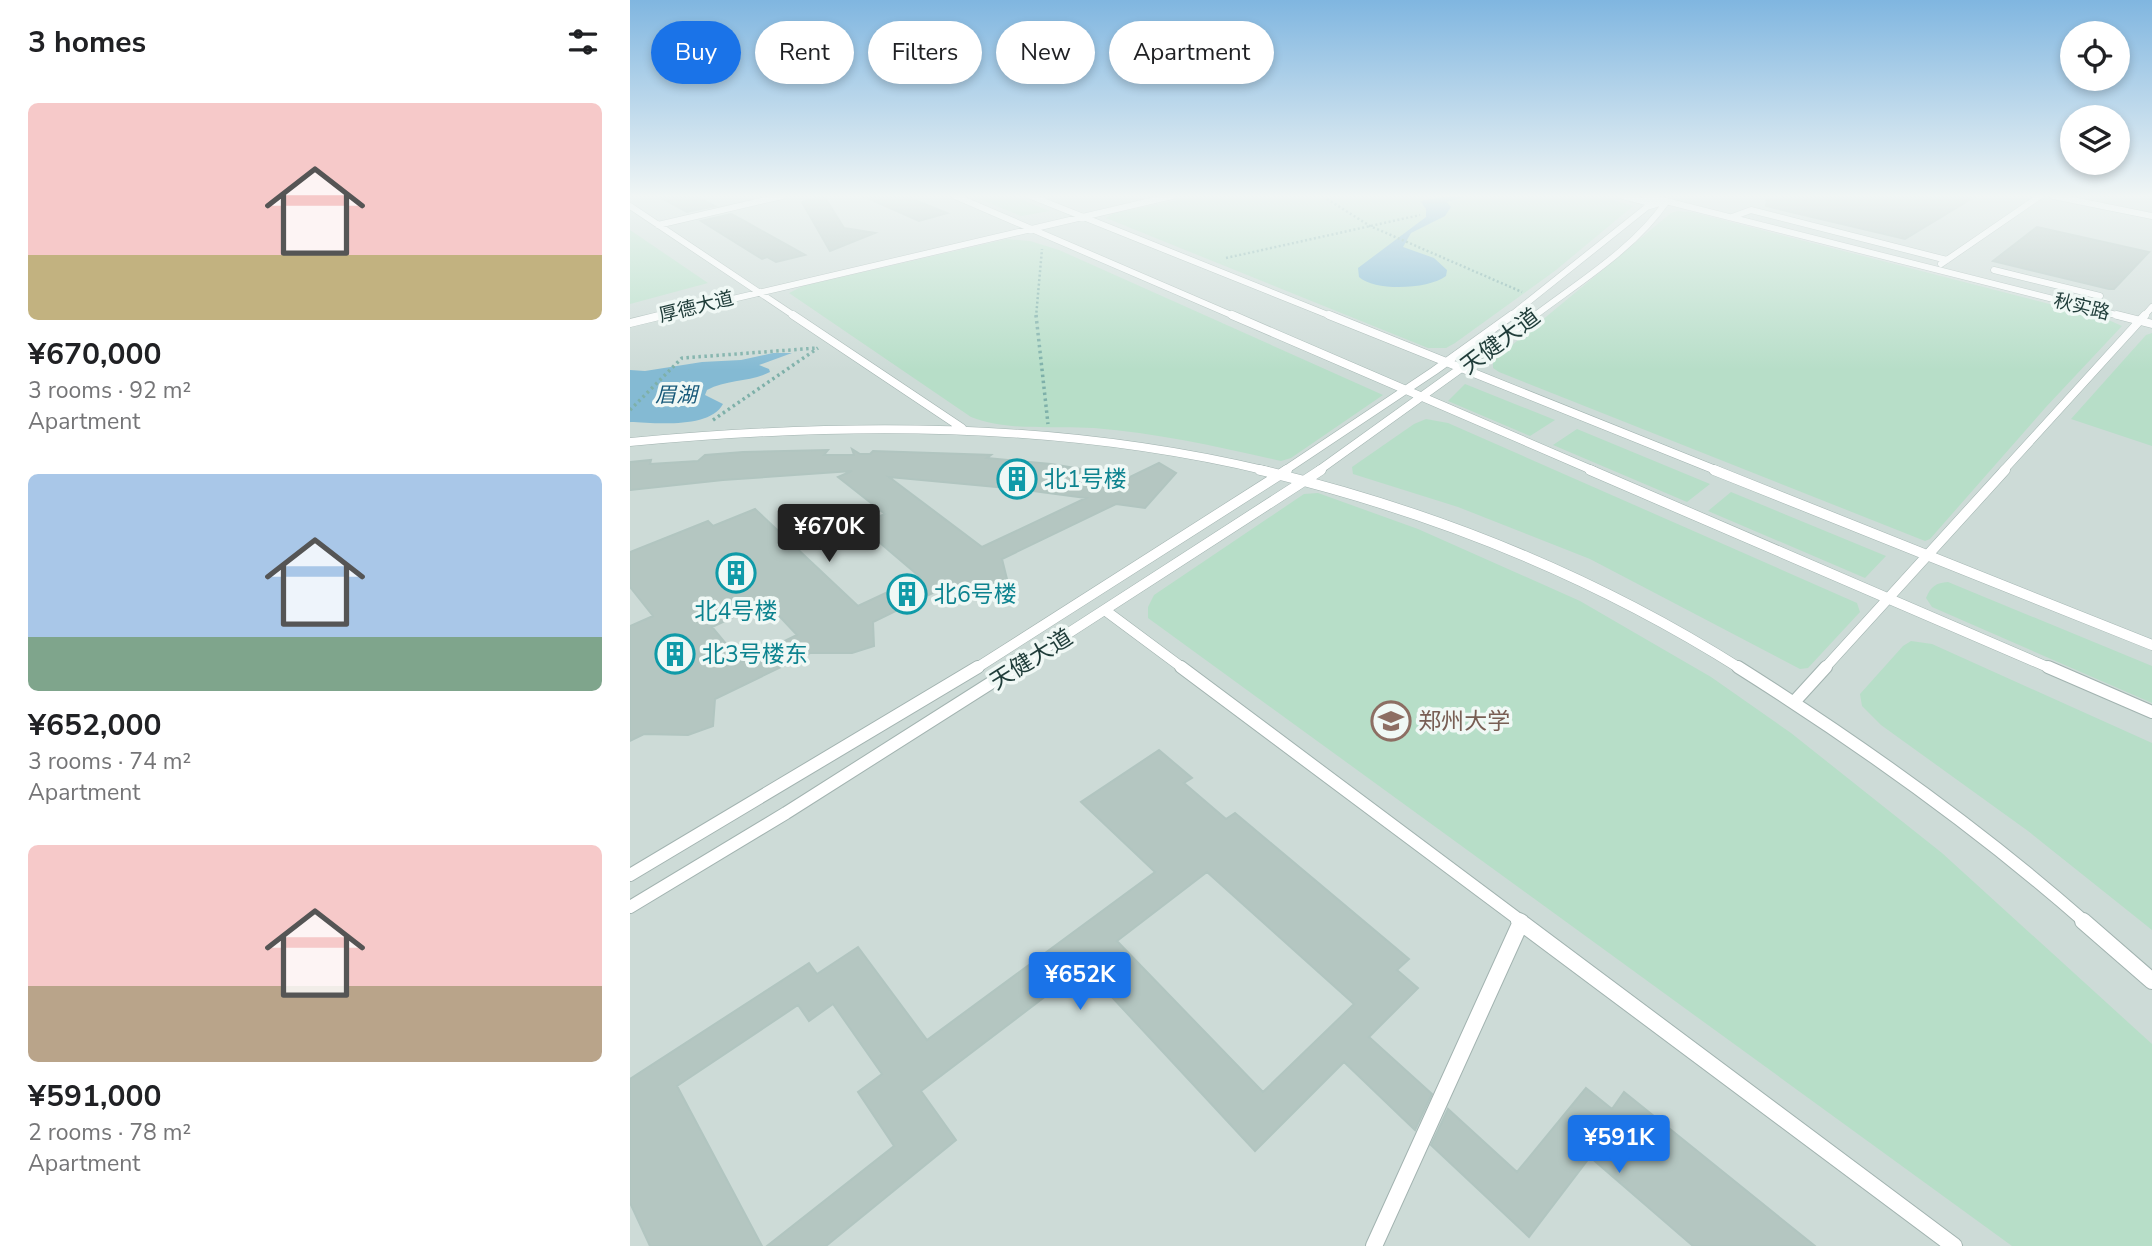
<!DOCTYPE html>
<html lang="en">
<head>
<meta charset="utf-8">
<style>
	body { margin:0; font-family:"Nunito Sans","Noto Sans SC",sans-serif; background:#f2f2f2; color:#202124; height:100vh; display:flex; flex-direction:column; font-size:26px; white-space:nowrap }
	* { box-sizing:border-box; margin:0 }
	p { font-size:23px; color:#757577 }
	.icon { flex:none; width:38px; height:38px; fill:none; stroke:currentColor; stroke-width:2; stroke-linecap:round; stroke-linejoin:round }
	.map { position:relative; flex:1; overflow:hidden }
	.drawer { display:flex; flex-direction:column; background:#fff; width:630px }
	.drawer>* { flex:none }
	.guide { position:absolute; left:21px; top:21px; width:665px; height:63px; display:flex; gap:14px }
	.controls { position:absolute; left:1430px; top:21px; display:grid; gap:14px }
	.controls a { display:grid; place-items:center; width:70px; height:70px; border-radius:50%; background:#fff; box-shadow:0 4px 10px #0003; font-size:35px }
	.price { position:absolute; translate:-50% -60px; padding:0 16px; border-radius:7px; background:#1a73e8; color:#fff; font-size:23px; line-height:46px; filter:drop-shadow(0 2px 4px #0008) }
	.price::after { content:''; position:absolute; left:50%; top:42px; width:21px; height:16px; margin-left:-10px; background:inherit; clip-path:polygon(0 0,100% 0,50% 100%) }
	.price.active { background:#222; color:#fff }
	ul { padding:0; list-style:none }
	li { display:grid; align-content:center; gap:14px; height:371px; padding:0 28px }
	li span { display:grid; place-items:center; height:217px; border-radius:10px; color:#555 }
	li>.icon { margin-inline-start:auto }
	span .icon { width:126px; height:126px; fill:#fffc; stroke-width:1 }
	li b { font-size:30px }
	h2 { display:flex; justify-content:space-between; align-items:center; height:84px; padding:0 28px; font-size:30px }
	.chip { padding:0 24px; border-radius:32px; background:#fff; box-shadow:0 4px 10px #0003; font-size:24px; line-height:63px }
	.chip.active { background:#1a73e8; color:#fff }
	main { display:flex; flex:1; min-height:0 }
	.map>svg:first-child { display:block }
</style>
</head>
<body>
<main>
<section class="drawer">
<h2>3 homes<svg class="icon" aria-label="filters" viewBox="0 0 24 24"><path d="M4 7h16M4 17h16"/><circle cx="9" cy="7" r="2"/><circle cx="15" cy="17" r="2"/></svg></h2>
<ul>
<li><span style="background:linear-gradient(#f6c9c9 70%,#c2b280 0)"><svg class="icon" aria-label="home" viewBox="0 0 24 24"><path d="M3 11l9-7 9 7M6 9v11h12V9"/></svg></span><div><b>¥670,000</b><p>3 rooms · 92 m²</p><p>Apartment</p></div></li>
<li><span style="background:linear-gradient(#a9c7e8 75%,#7fa58c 0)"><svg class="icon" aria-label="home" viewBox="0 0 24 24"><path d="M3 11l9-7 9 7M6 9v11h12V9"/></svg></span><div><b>¥652,000</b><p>3 rooms · 74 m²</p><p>Apartment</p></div></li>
<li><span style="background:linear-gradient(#f6c9c9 65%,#b9a48a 0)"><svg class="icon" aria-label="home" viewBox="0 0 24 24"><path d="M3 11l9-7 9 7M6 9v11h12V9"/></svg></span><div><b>¥591,000</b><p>2 rooms · 78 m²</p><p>Apartment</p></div></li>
</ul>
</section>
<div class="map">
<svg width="1522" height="1246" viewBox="0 0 1522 1246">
	<rect width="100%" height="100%" fill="#dfebe8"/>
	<path fill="#cddbd7" d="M0,196h1522v1050h-1522z"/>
	<path fill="#b7dec8" d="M342,196h41l37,15 -29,5z
		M568,196h403l32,10 -77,64 -101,73 -9,5h-18l-322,-130 8,-5z
		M1047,211l15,1 412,106 18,8 -76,81 -116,132 -5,2 -426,-169 -6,-4v-7l178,-148z
		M0,230l78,53 -78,21z
		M377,239l23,2 29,9 324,145 -92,63 -10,3c-62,-14 -123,-28 -187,-33 -40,-3 -85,4 -123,-11l-182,-124 14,-7z
		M1522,333v113l-81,-27 75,-84z
		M835,384l90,36 -25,16 -82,-35z
		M796,419l22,4 409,180 3,9 -52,56 -8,1 -210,-110 -132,-52 -105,-33 -1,-7 62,-43z
		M947,429l133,55 -23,18 -134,-57z
		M1101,492l155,64 -21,22 -157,-67z
		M688,493l100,36 162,72 131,76 80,56 151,120 210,191v202h-140l-864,-628v-11l6,-12 150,-101z
		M1318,582l204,84v37l-220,-96 -6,-9c5,-12 10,-15 22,-16z
		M1281,641l21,3 220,99v187l-124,-99 -147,-106 -19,-19 -2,-12 43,-48z"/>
	<path fill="#84bad3" d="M823,196l11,1 -17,5 4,5 -6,9 -34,17 -8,14 31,11 13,12 -1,6c-17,13 -70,16 -87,1l-1,-9 68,-51v-8l-6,-8z
		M143,353h19l-33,12 10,4 1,3c-19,10 -43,7 -63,18l-2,5 18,9c-13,25 -68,19 -93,18v-52l15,1 57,-9 39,-2z"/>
	<path fill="#b4c6c1" stroke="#b1c5c0" stroke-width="2" fill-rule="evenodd" d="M28,196h38l19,10 -28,6z
		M194,196l20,32 31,5 -45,18 -28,-49z
		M233,196h42l42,17 -28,8z
		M1346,196l-71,43 -139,-33 1,-7z
		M101,214l15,8 59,33 -29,7 -9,-5 -5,2 -61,-38z
		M1407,227l112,25 -35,37h-5l-116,-28z
		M222,449l8,5h10l3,-3 118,4 -4,3 64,6 79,13 29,-14 17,10 -31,35 -29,-4 -114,55 5,20 -19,6 -37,-1 -78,38 1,24 -22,7h-42l-95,46 -2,27 -25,9 -44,-1 -14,7v-115l23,-10 -23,-29v-35l78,-31 5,5 42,-17 103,97 62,-29 -61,-52 26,-11 -47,-37 14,-6 -129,9 -93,10v-28l21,-2 -1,4 48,-3 7,-6 38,-3 85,-2 -4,5h30zM259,477l129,12 68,9 -104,49zM136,602l31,33 -56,27 -29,-35z
		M529,750l33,28 -8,5 42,36 9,-6 174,146 -12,11 21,18 -49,49 63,57 -17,36 -71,-68 -89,89 -171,-184 -163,124 35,49 -130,106h-59l127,-100 -36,-54 24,-18 -49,-70 -24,17 -11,-16 -121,81 85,160h-112l-20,-43v-124l179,-116 8,11 41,-27 69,93 228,-168 -74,-70zM577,872l147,132 -91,88 -146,-151z
		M956,1088l26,21 12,-17 191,154h-122l-103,-89 -61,80 -98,-92 17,-36 69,63z"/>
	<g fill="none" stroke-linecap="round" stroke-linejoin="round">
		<g stroke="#a2b3b0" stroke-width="7">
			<path id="lane-far4" d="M325,196l281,121
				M401,196l302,121
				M993,196l31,8
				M1016,196l478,121
				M1423,196l99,20
				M0,206l166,111
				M1102,217l19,-7 196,50
				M28,225l124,-29
				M1311,264l99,-68
				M1364,270l106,26
				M26,317l516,-121
				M879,317l138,-110 20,-6
				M903,317c46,-35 101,-68 134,-116
				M1513,317l9,-10"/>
		</g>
		<g stroke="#a2b3b0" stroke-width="9">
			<path id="lane-far3" d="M163,315l169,113
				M602,315l362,156
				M699,315l389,156
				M1487,315l35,9
				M0,323l33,-8
				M0,442c214,-20 428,-21 637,29
				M654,471l150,-100 78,-56
				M688,471l217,-156
				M1373,471l142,-156"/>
		</g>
		<g stroke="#a2b3b0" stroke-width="11">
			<path id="lane-far2" d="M630,470c169,40 334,106 481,199
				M960,470l462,199
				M1084,470l438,175
				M476,611l78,58
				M345,669l312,-199
				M383,669l308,-199
				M1194,669l181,-199"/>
		</g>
		<g stroke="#a2b3b0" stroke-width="14">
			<path id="lane-far1" d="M551,667l341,255
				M1108,667c122,77 239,160 347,255
				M1418,667l104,45
				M1165,701l31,-34
				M0,875l348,-208
				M0,907l156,-94 230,-146"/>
		</g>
		<g stroke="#a2b3b0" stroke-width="18">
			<path id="lane" d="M889,921l435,325
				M1453,921l69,60
				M744,1246l147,-324"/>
		</g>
		<path stroke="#7eb0a9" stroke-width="2.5" stroke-dasharray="2 2.5" stroke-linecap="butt" d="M697,199l43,27 152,66
			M596,258l194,-43
			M406,317l6,-68"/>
		<path stroke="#7eb0a9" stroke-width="3.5" stroke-dasharray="2.5 3.5" stroke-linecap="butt" d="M406,315l12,109
			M0,410l52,-52 135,-10
			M83,420l105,-72"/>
		<use href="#lane-far4" stroke="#fff" stroke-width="6"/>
		<use href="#lane-far3" stroke="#fff" stroke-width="8"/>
		<use href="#lane-far2" stroke="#fff" stroke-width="10"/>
		<use href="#lane-far1" stroke="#fff" stroke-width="12"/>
		<use href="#lane" stroke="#fff" stroke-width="16"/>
	</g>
	<linearGradient id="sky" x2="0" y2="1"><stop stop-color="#80b6e0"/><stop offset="0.53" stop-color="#f1f6f5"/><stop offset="1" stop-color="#f1f6f5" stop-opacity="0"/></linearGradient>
	<rect width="1522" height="370" fill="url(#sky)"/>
	<defs>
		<g id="building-ring" transform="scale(2.0125)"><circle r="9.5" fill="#f0f8f5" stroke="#0f9aa8" stroke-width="1.5"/><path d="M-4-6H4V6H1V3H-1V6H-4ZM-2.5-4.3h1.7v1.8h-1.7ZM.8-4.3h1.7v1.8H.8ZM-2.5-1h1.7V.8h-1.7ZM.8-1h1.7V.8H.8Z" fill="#0f9aa8"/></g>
		<g id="university-ring" transform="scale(2.0125)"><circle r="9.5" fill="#f0f8f5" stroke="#8d6e63" stroke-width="1.5"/><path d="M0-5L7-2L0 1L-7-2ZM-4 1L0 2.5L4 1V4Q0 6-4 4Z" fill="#8d6e63"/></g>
	</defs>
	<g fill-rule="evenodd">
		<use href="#building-ring" x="387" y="479"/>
		<use href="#building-ring" x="106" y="573"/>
		<use href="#building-ring" x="277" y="594"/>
		<use href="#building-ring" x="45" y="654"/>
		<use href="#university-ring" x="761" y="721"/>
	</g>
	<g text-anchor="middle" stroke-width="7" stroke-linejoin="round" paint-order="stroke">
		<g font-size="19" fill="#1f3c39" stroke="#f0f8f5">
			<text transform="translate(66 306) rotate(-14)" y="7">厚德大道</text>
			<text transform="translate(1452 306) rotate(14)" y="7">秋实路</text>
		</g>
		<g font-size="21" font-style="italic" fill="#17597a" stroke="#f0f8f5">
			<text x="46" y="402">眉湖</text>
		</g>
		<g font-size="23" fill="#1f3c39" stroke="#f0f8f5">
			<text transform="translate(870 341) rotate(-37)" y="8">天健大道</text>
			<text transform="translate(401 659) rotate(-32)" y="8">天健大道</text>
		</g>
		<g font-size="23" fill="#0d838f" stroke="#f0f8f5" text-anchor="start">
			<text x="414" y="487">北1号楼</text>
			<text x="304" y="602">北6号楼</text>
			<text x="106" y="619" text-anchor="middle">北4号楼</text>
			<text x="72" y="662">北3号楼东</text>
		</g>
		<g font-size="23" fill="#785e54" stroke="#f0f8f5" text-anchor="start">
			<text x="788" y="729">郑州大学</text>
		</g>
	</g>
</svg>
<div class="controls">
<a><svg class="icon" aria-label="locate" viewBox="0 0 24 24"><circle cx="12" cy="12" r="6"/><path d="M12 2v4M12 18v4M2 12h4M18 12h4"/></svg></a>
<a><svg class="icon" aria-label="layers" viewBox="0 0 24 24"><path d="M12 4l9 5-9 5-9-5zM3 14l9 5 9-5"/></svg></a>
</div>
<b class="price active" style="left:199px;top:564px">¥670K</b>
<b class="price" style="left:450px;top:1012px">¥652K</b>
<b class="price" style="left:989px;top:1175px">¥591K</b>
<div class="guide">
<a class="chip active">Buy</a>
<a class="chip">Rent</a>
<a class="chip">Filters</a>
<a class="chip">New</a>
<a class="chip">Apartment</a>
</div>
</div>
</main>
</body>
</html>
